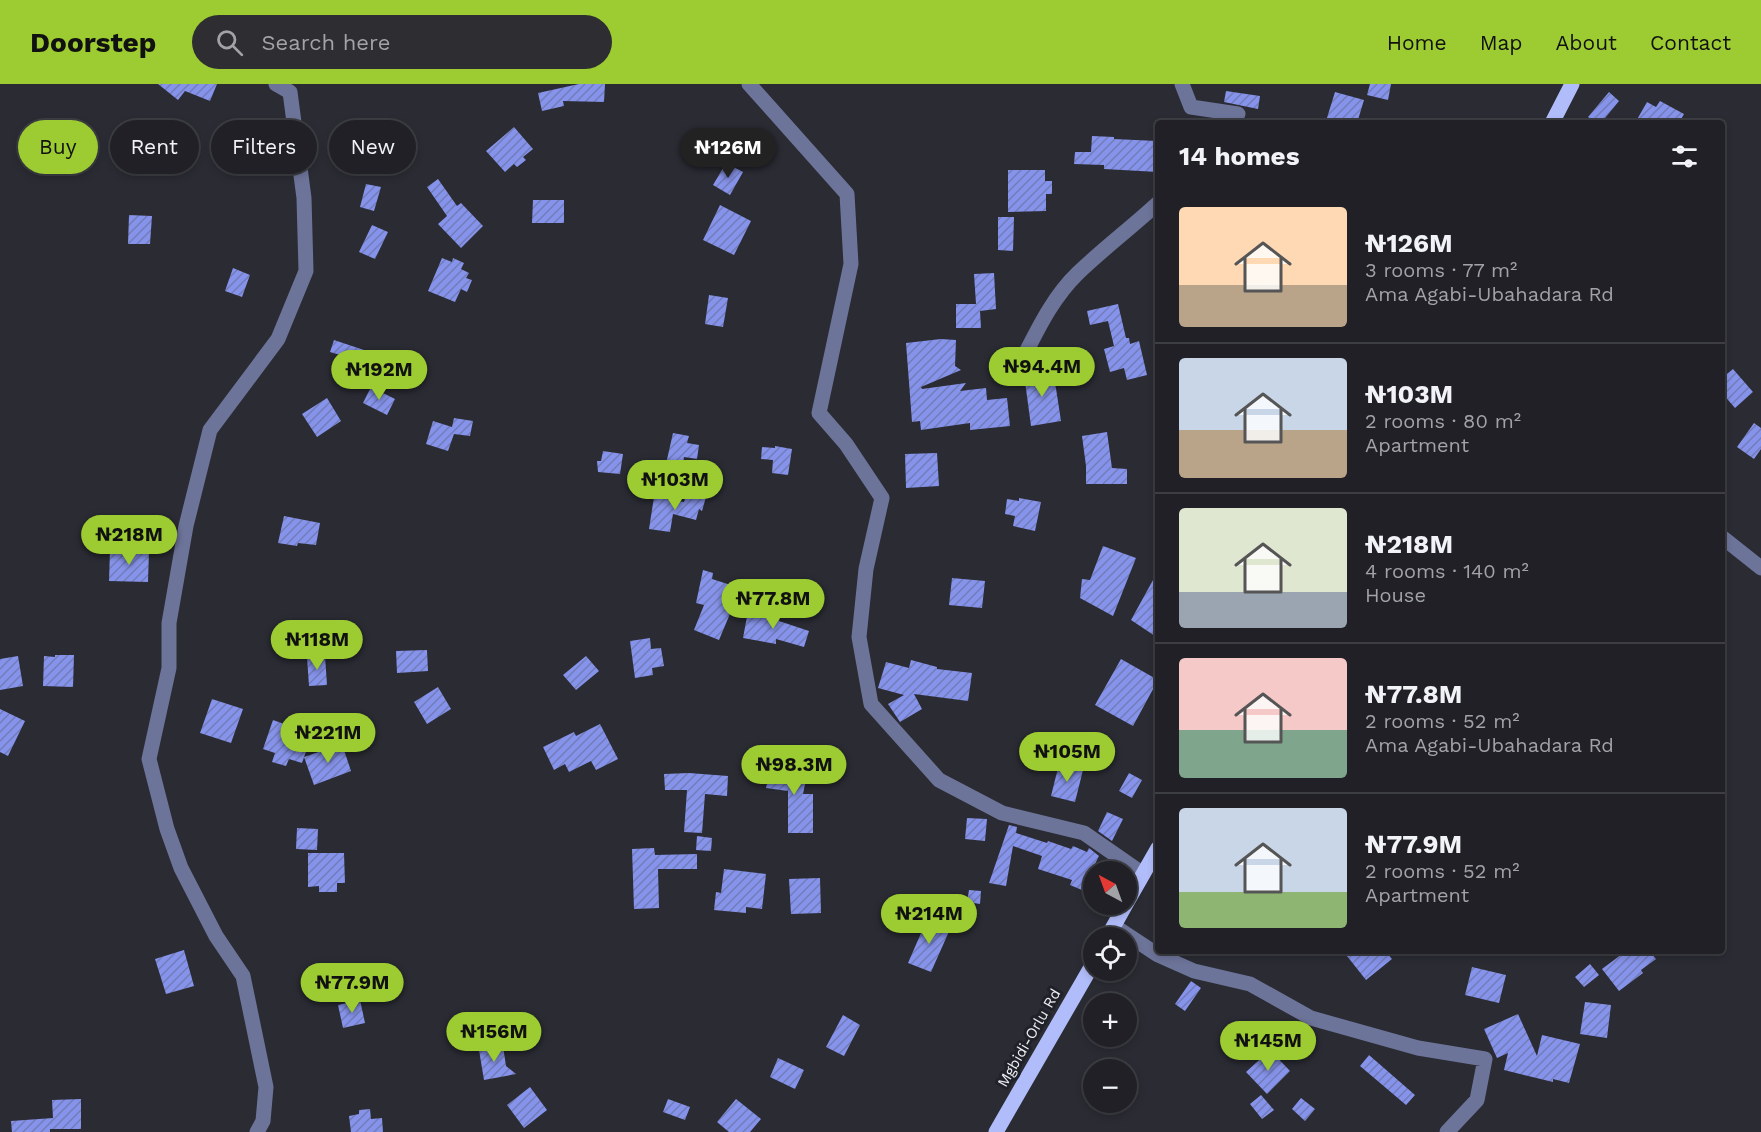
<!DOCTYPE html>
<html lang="en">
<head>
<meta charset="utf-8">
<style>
	body { margin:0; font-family:"Work Sans",sans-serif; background:#2d2d32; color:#f1f3f6; height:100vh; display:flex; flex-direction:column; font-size:22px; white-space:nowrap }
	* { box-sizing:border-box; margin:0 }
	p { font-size:20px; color:#a2a3a7 }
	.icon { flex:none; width:33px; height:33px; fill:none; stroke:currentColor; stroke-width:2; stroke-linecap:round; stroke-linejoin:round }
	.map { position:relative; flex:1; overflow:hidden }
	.drawer { position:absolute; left:1155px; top:36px; width:570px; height:834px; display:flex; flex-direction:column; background:#202026; border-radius:6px; box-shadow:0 3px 9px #0003,0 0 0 2px #3d3e43 }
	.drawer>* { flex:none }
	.top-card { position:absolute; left:18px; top:36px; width:570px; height:54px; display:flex; gap:12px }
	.needle { width:39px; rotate:319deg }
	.buttons { position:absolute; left:1083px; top:777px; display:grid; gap:12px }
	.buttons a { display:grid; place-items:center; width:54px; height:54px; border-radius:50%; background:#202026; box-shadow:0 3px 9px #0003,0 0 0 2px #3d3e43; font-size:30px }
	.price { position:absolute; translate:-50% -51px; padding:0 14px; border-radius:21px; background:#9ccb32; color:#111; font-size:20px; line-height:39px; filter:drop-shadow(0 2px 3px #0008) }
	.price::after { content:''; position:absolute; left:50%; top:36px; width:18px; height:14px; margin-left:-9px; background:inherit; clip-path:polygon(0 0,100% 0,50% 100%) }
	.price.selected { background:#222; color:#fff }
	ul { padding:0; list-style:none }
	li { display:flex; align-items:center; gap:18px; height:150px; padding:0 24px }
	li+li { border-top:2px solid #3d3e43 }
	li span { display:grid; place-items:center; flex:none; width:168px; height:120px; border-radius:6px; color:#555 }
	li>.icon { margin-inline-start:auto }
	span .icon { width:72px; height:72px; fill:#fffc; stroke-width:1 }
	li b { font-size:26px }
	h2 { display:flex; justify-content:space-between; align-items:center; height:72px; padding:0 24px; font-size:26px }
	.chip { padding:0 21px; border-radius:27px; background:#202026; box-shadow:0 3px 9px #0003,0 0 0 2px #3d3e43; font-size:21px; line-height:54px }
	.chip.selected { background:#9ccb32; color:#111 }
	header { display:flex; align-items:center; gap:36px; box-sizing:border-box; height:84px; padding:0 30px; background:#9ccb32; color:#111 }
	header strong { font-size:28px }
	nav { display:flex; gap:33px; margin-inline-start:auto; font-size:21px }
	.search { width:420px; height:54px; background:#2d2d32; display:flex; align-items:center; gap:15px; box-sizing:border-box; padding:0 21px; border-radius:33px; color:#a2a3a7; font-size:22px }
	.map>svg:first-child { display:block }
</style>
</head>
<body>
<header>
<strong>Doorstep</strong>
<div class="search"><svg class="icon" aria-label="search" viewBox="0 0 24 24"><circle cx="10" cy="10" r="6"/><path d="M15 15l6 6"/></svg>Search here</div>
<nav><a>Home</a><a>Map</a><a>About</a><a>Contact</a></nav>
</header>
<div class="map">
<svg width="1761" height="1048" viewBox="0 0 1761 1048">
	<defs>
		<pattern id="building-hatch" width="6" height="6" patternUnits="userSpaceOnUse" patternTransform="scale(1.5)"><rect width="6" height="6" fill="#8693ea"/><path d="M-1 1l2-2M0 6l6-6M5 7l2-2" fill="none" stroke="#737cba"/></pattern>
	</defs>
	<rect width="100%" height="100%" fill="#2a2b33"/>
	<path fill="url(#building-hatch)" d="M158,0h59l-7,17 -25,-10 -7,9z
		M579,0h26l-1,18 -41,-1 1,5 -22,5 -4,-18z
		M1370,0h21l-3,16 -21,-5z
		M1226,7l34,5 -2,13 -34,-7z
		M1335,8l29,8 -7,23h-25l-6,-2z
		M1609,8l10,9 -18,22h-5l-8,-6z
		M1660,17l24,13 -5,9h-44l12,-21 9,5z
		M514,43l19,22 -10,8 3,3 -9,7 -3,-3 -9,8 -19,-21z
		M152,47v38l-24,1 -1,-38z
		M1092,52l22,1v2l43,2 1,31 -54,-3v-4l-30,-1 1,-12h16z
		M726,79l17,9 -13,23 -17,-10z
		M1008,86h37v11h7v13h-6v17l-38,1z
		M438,95l19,27 4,-3 22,23 -22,22 -23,-24 9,-8 -20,-29z
		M366,100l15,3 -7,24 -14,-4z
		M533,116h31v23h-32z
		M720,121l31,16 -17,34 -31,-15z
		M129,131l23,1 -2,28h-22z
		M998,133h16l-1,34 -15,-1z
		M372,141l16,7 -13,27 -16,-7z
		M442,174l10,4 1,-4 11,5 -3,6 8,4 -3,5 6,2 -5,12 -6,-3 -6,13 -27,-11z
		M233,184l17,7 -8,22 -17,-6z
		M994,189l2,36 -16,2 1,17h-25v-24h20l-2,-30z
		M709,211l19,3 -5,29 -18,-3z
		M1118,220l8,34h3l1,6 9,-3 8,34 -20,5 -3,-12 -14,4 -6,-23 10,-3 -6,-25 -18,4 -3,-14z
		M941,255l15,1 -1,26 6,4 -40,17 1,2 44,-6 -6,8 26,-3 1,12 20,-2 3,28 -40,4v-7l-49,7 -1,-9 -8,1 -6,-79z
		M334,256l33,11 -5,14 -23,-8 1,-2 -10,-3z
		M1053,285l8,52 -30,5 -7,-52z
		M1733,285l20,23 -18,16 -13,-15v-15z
		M371,303l24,12 -8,16 -24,-12z
		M327,314l14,23 -24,16 -15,-23z
		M454,334l19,3 -3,15 -16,-2 -6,17 -22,-7 7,-23 19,6z
		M1754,339l7,5v21l-7,10 -17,-12z
		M1107,348l5,36 15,1v15h-41v-18l-4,-30z
		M673,349l16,3 -2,7 12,2 -2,14 -13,-2 -3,22 -24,-2 1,-13h8z
		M775,362l17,3 -4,26 -16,-2 1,-13 -12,-1 1,-12 13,1z
		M603,367l20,3 -3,20 -22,-2 -1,-11h4z
		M937,369l2,33 -33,2 -1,-34z
		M687,408l19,5 -4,14 -3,-2 -3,11 -23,-6 -3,18 -21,-3 5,-32 30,5z
		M1019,414l22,4 -6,29 -22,-5 2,-10 -10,-2 2,-15 12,2z
		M284,432l36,7 -4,22 -18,-2 -1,3 -19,-3z
		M1103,462l33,12 -23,58 -33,-18 2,-19 8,1z
		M110,466l39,1 -1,31 -39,-1z
		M703,486l10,3 -1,6 25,8 -7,21 2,1 -13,31 -25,-10 10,-25 -8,-2z
		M1158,487v67l-27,-18z
		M952,494l33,3 -3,27 -33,-3z
		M748,527l32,5 -1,5 30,10 -5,16 -28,-8v5l-33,-6z
		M650,554l1,11 10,-1 3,18 -12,2 1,7 -18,3 -5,-37z
		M427,566l1,21 -31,2 -1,-22z
		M55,571h19l-1,32 -30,-1 1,-30 11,1z
		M18,572l5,30 -23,4v-31z
		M325,572l2,29 -18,1 -2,-29z
		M586,572l13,15 -23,19 -13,-15z
		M1121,575l37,21 -25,46 -38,-21z
		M911,576l26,7v2l35,4 -4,28 -54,-7 8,15 -22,13 -12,-18 16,-9 -26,-7 8,-26 23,6z
		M438,603l13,22 -24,15 -13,-22z
		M212,615l31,10 -12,34 -31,-10z
		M0,625l25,12 -17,35 -8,-4z
		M273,636l39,14 -10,29 -13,-4 -3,7 -14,-4 3,-9 -12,-4z
		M600,640l18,35 -22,11 -5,-9 -22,11 -4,-8 -11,6 -11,-23 31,-15 2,4z
		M342,660l9,27 -37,14 -10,-28z
		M771,679l37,6 -5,25h10v39h-25v-42l-22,-3z
		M1059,680l24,6 -8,32 -24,-6z
		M689,689l39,3 -1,20 -22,-2 -3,39 -18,-1 3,-42h-22l-1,-16z
		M1129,689l13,7 -10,18 -13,-7z
		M1107,728l16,7 -11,22 -14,-10z
		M967,734l20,1 -2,22 -20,-2z
		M1009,741l8,2 -1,6 31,10 1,-2 23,8 2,-3 14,6 2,-4 10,8 -17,34 -12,-5 2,-5 -34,-11 4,-13 -29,-10 -7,40 -17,-3z
		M297,744l21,1 -1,21 -21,-1z
		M697,752l15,2 -1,13 -15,-1z
		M654,764l1,7 42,-1v15h-39l1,39 -25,1 -2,-60z
		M308,769h36l1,30h-8v9h-18v-6l-11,1z
		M724,785l42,5 -4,35 -16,-2v6l-32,-3 2,-18 5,1z
		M820,794l1,35 -30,1 -2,-35z
		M969,806l12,1 -1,13 -13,-2z
		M928,833l23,10 -20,45 -23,-9z
		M184,866l10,36 -28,8 -11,-35z
		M1343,867h42l7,8 -26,21z
		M1626,867h23l7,8 -15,11 2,3 -24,18 -17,-22z
		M1590,880l9,11 -15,12 -9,-10z
		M1472,883l34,8 -7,28 -34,-8z
		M1191,897l10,7 -16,23 -10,-7z
		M360,916l5,23 -22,5 -5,-23z
		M1585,918l26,3 -4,33 -27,-4z
		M1518,930l19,42 5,-21 38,9 -11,39 -16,-4v3l-49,-12 4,-17 -11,5 -13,-29z
		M843,931l17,10 -16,31 -18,-9z
		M503,962l3,20 10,8 -32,6 -5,-30z
		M1270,966l20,21 -23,23 -21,-22z
		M1369,971l46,40 -9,10 -46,-39z
		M778,974l26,12 -9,19 -25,-12z
		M530,1003l17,23 -23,18 -17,-23z
		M1261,1011l13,15 -12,9 -12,-15z
		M1301,1014l14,11 -10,12 -13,-12z
		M81,1015v30h-31v3h-38l-1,-11 42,-3 -1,-18z
		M668,1015l22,8 -5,13 -22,-8z
		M736,1015l25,20 -11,13h-21l-12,-10z
		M370,1025l1,10 11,-1 1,14h-32l-2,-16 10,-2v-4z"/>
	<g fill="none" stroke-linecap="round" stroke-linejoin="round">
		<path stroke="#6d7499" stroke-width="15" d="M749,0l98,110 4,70 -32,149 27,31 36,54 -16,71 -7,68 12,67 68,76 63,33 82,20 59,41
			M1182,0l9,23 47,7 -7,9
			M1021,278c16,-31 31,-64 57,-89 25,-24 54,-46 80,-70
			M1722,453l39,31
			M1114,842l44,29 36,16 56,13 61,34 107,30 67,11 -8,41 -30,32
			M257,1048l6,-11 3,-34 -23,-111 -27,-40 -35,-68 -14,-39 -18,-70 20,-91v-45l17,-97 24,-96 68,-91 28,-68 -2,-73 -14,-106 -14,-8"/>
		<path stroke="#b1bdfa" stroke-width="15" d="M1552,39l20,-39
			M1126,820l32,-56
			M1107,854l19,-34
			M996,1048l98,-170"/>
	</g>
	<g text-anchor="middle" stroke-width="6" stroke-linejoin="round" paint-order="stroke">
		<g font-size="15" fill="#eeeff4" stroke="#202229">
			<text transform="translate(1029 954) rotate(-60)" y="5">Mgbidi-Orlu Rd</text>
		</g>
	</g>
</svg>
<div class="buttons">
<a><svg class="needle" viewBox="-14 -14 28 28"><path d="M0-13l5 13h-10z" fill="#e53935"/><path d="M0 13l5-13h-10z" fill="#a2a3a7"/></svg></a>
<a><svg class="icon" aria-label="locate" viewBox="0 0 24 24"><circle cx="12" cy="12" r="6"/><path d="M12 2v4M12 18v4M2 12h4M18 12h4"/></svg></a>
<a>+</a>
<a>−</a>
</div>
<b class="price selected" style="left:728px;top:95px">₦126M</b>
<b class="price" style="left:1042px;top:314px">₦94.4M</b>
<b class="price" style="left:379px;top:317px">₦192M</b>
<b class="price" style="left:675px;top:427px">₦103M</b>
<b class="price" style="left:129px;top:482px">₦218M</b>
<b class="price" style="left:773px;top:546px">₦77.8M</b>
<b class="price" style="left:317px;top:587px">₦118M</b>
<b class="price" style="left:328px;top:680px">₦221M</b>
<b class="price" style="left:1067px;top:699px">₦105M</b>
<b class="price" style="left:794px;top:712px">₦98.3M</b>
<b class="price" style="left:929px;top:861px">₦214M</b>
<b class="price" style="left:352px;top:930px">₦77.9M</b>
<b class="price" style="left:494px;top:979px">₦156M</b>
<b class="price" style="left:1268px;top:988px">₦145M</b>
<div class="top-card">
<a class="chip selected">Buy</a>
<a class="chip">Rent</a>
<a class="chip">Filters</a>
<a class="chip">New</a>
</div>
<section class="drawer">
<h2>14 homes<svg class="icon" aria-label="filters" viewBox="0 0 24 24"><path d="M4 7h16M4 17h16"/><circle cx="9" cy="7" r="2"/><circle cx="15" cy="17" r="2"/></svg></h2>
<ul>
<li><span style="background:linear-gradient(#ffd9b3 65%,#b9a48a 0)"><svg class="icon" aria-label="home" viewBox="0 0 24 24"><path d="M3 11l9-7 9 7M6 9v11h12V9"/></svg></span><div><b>₦126M</b><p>3 rooms · 77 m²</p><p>Ama Agabi-Ubahadara Rd</p></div></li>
<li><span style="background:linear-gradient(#c9d6e8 60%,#b9a48a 0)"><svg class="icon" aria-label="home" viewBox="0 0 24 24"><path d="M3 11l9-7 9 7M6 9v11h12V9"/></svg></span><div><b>₦103M</b><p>2 rooms · 80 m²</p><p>Apartment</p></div></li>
<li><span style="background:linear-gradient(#dfe7d0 70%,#9aa5b1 0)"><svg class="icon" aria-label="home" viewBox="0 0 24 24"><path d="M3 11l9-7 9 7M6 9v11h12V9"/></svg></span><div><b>₦218M</b><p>4 rooms · 140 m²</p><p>House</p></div></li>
<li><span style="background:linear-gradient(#f6c9c9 60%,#7fa58c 0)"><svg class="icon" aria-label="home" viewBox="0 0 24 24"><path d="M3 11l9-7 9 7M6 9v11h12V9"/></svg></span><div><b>₦77.8M</b><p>2 rooms · 52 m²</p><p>Ama Agabi-Ubahadara Rd</p></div></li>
<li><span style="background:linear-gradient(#c9d6e8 70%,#8fb573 0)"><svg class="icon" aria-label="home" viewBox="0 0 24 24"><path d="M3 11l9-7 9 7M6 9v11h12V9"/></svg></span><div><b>₦77.9M</b><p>2 rooms · 52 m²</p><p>Apartment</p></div></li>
</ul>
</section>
</div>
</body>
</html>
